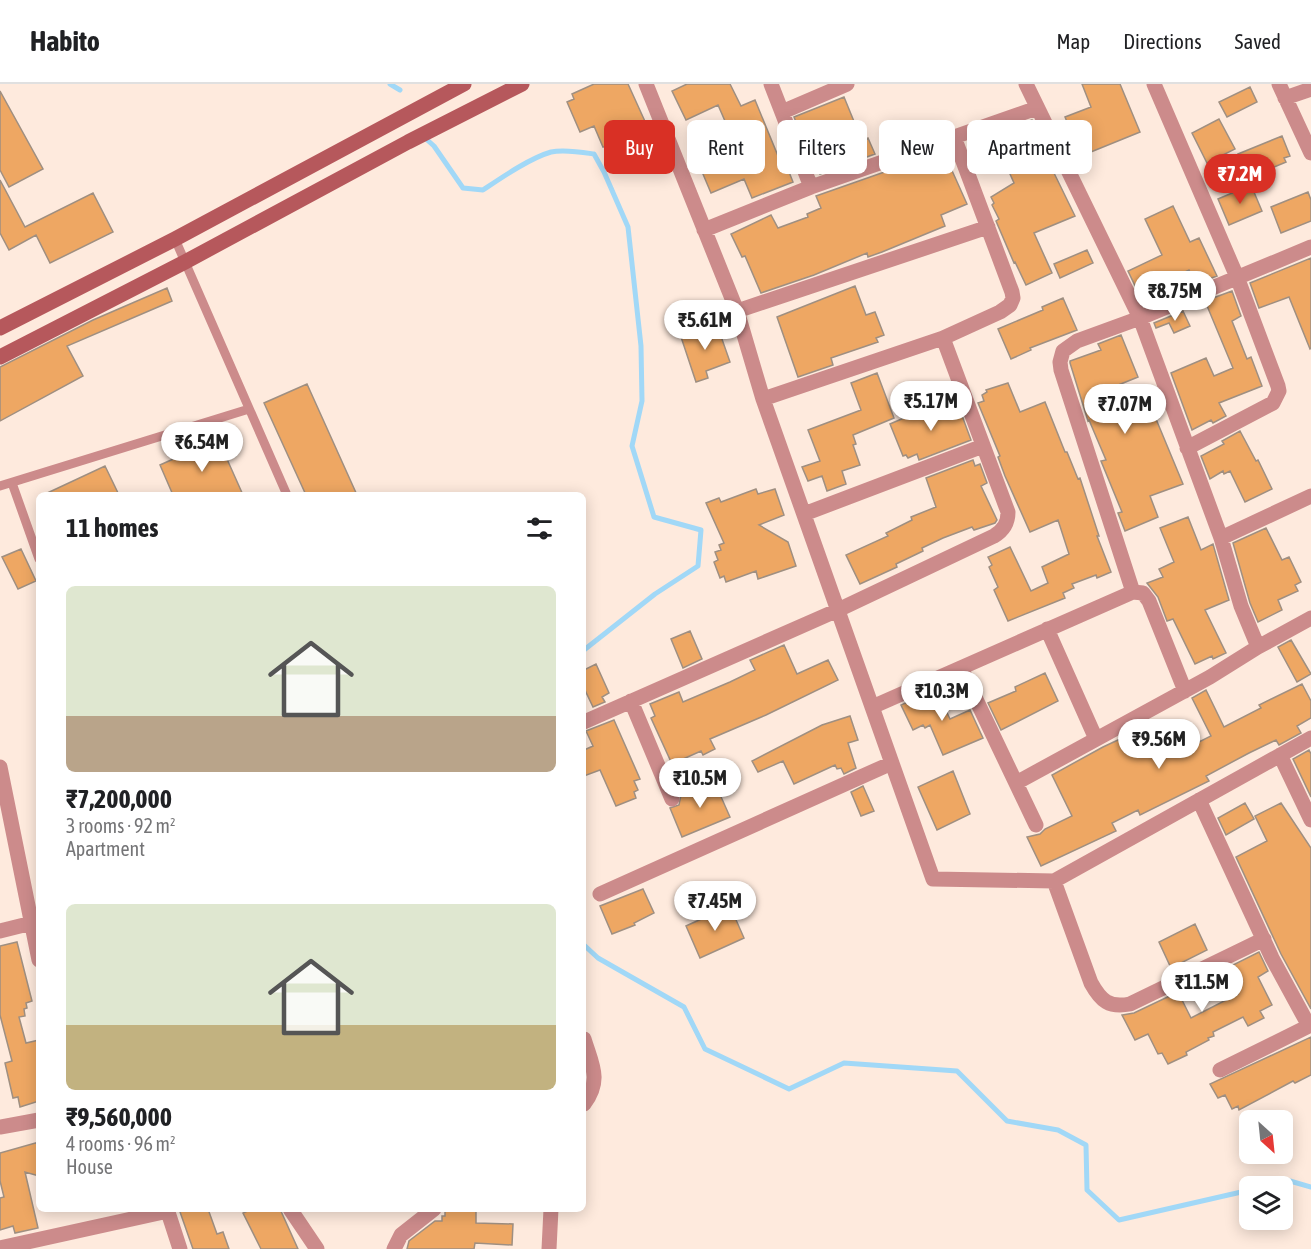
<!DOCTYPE html>
<html lang="en">
<head>
<meta charset="utf-8">
<style>
	body { margin:0; font-family:"Asap Condensed",sans-serif; background:#f6f6f6; color:#202124; height:100vh; display:flex; flex-direction:column; font-size:22px; white-space:nowrap }
	* { box-sizing:border-box; margin:0 }
	p { font-size:20px; color:#757577 }
	.icon { flex:none; width:33px; height:33px; fill:none; stroke:currentColor; stroke-width:2; stroke-linecap:round; stroke-linejoin:round }
	.map { position:relative; flex:1; overflow:hidden }
	.sheet { position:absolute; left:36px; top:408px; width:550px; height:720px; display:flex; flex-direction:column; background:#fff; border-radius:9px; box-shadow:0 3px 15px #0003 }
	.sheet>* { flex:none }
	.hud { position:absolute; left:604px; top:36px; width:570px; height:54px; display:flex; gap:12px }
	.needle { width:39px; rotate:153deg }
	.controls { position:absolute; left:1239px; top:1026px; display:grid; gap:12px }
	.controls a { display:grid; place-items:center; width:54px; height:54px; border-radius:9px; background:#fff; box-shadow:0 3px 15px #0003; font-size:30px }
	.price { position:absolute; translate:-50% -51px; padding:0 14px; border-radius:21px; background:#fff; color:#222; font-size:20px; line-height:39px; filter:drop-shadow(0 2px 3px #0008) }
	.price::after { content:''; position:absolute; left:50%; top:36px; width:18px; height:14px; margin-left:-9px; background:inherit; clip-path:polygon(0 0,100% 0,50% 100%) }
	.price.on { background:#d93025; color:#fff }
	ul { padding:0; list-style:none }
	li { display:grid; align-content:center; gap:12px; height:318px; padding:0 30px }
	li span { display:grid; place-items:center; height:186px; border-radius:9px; color:#555 }
	li>.icon { margin-inline-start:auto }
	span .icon { width:108px; height:108px; fill:#fffc; stroke-width:1 }
	li b { font-size:26px }
	h2 { display:flex; justify-content:space-between; align-items:center; height:72px; padding:0 30px; font-size:26px }
	.tag { padding:0 21px; border-radius:9px; background:#fff; box-shadow:0 3px 15px #0003; font-size:21px; line-height:54px }
	.tag.on { background:#d93025; color:#fff }
	header { display:flex; align-items:center; gap:36px; box-sizing:border-box; height:84px; padding:0 30px; background:#fff; border-bottom:2px solid #e0e0e0 }
	header strong { font-size:28px }
	nav { display:flex; gap:33px; margin-inline-start:auto; font-size:21px }
	.map>svg:first-child { display:block }
</style>
</head>
<body>
<header>
<strong>Habito</strong>
<nav><a>Map</a><a>Directions</a><a>Saved</a></nav>
</header>
<div class="map">
<svg width="1311" height="1165" viewBox="0 0 1311 1165">
	<rect width="100%" height="100%" fill="#feeadd"/>
	<g fill="none" stroke-linecap="round" stroke-linejoin="round">
		<path stroke="#a1d8f7" stroke-width="5" d="M390,0l10,6
			M425,54l9,8 29,42 20,2c18,-12 47,-32 68,-38 13,-3 30,0 43,2l10,18 24,55 13,119 1,55 -10,45 22,71 47,13 -3,36 -43,28 -71,56
			M584,861l14,13 86,49 21,42 84,40 55,-26 113,8 50,50 51,9 28,15 1,45 32,30 131,-30
			M1265,1102l25,-5 21,6"/>
	</g>
	<path fill="#eea763" stroke="#9f8f81" stroke-width="1.5" d="M594,0h34l30,66 -41,18 -10,-22 -4,1 -9,-21 -14,6 -13,-30 7,-3 -2,-5z
		M687,0h43l11,22 14,-6 28,68 4,-1 6,15 -41,16 -8,-19 -33,14 -11,-26 2,-2 -2,-5 35,-16 -17,-39 -32,15 -14,-29z
		M1082,0h38l20,48 -59,24 -16,-39 26,-10z
		M1250,3l7,15 -30,15 -8,-15z
		M0,7l43,78 -34,18 -9,-17z
		M844,13l18,44 6,-3 7,16 -55,20 -9,-23 -3,1 -14,-35z
		M1219,35l16,30 -28,14 -15,-30z
		M1032,36l5,11 -3,1 41,84 -41,17 18,40 -26,12 -11,-23 -1,1 -18,-42 3,-2 -7,-14 2,-2 -3,-6 23,-14 -12,-27 4,-2 -10,-20z
		M1282,52l8,20 -6,2 2,4 -38,16 -10,-24z
		M945,71l22,49 -26,11 4,11 -63,26 -14,5 -1,-4 -53,22 -53,18 -16,-37 -3,1 -11,-23 40,-19 7,13 30,-11 -1,-3 14,-6 -5,-12 77,-27 1,3 23,-10 1,4z
		M0,96l25,47 68,-34 20,39 -63,31 -14,-28 -27,15 -9,-17z
		M1251,101l11,26 -33,14 -11,-26z
		M1308,108l3,8v21l-30,12 -10,-26z
		M1173,122l17,36 9,-4 18,38 -19,7 -3,-7 -3,1 -3,-7 -50,24 -11,-23 34,-16 -17,-36z
		M1087,166l6,13 -33,15 -6,-14z
		M1311,174v90l-1,1 -21,-52 -30,11 -9,-25z
		M855,202l11,29 9,-3 9,23 -8,3 2,4 -47,16 2,7 -35,12 -21,-60z
		M167,204l5,13 -105,45 16,30 -83,45v-54l93,-47z
		M1232,207l9,25 -9,5 15,38 4,-2 11,29 -43,17 7,13 -13,7 -2,-3 -19,10 -21,-57 35,-15 8,18 19,-8 -28,-67z
		M1063,214l14,32 -47,18 1,2 -20,9 -13,-30 45,-19 -1,-3z
		M1183,227l7,15 -16,7 -5,-10 -13,5 -2,-5z
		M716,238l14,40 -24,9 2,7 -12,4 -15,-45z
		M1121,251l17,42 -32,13 13,30 32,-13 32,77 -33,12 8,21 -33,14 -7,-18 4,-1 -21,-51 5,-1 -17,-40 -1,1 -18,-58v-2l31,-11 -3,-6z
		M877,289l17,45 -41,17 3,9 -3,1 7,20 -18,6 4,13 -19,7 -5,-15 -14,5 -6,-14 18,-6 -12,-31 53,-20 -10,-27z
		M1008,299l12,29 25,-10 20,50h2l11,27 2,-1 19,58h-2l14,36 -14,6 -1,-3 -24,9 2,4 -11,5 2,5 -57,23 -14,-31 4,-3 -9,-20 3,-2 -4,-8 22,-10 21,44 17,-8 -6,-16 27,-13 -11,-34 -28,12 -25,-56 -7,-19 2,-1 -22,-53 6,-2 -2,-6 5,-3 -1,-2z
		M307,300l50,111h-51l-42,-92z
		M957,318l14,38 -52,20 -2,-6 -9,4 -2,-3 -3,1 -13,-32 28,-12 3,6z
		M1240,347l16,30 2,-1 14,29 -27,13 -15,-31 -6,3 -1,-3 -13,8 -9,-23 23,-12 -2,-3z
		M218,355l25,56h-70l-13,-30z
		M973,376l2,6 5,-2 7,19 -6,3 16,34 -2,3 -21,7 -2,-3 -29,11 -21,10 1,3 -27,13 1,3 -37,17 -14,-29 42,-19 -2,-3 26,-13 -1,-3 25,-10 -10,-29z
		M105,382l14,29h-76z
		M756,405l2,5 17,-5 9,26 -25,10 29,17 8,24 -38,13 -2,-8 -30,11 -2,-6 -4,2 -6,-16 4,-2 -3,-8 6,-2 -2,-5 5,-2 -18,-40 13,-5 2,4z
		M1188,433l13,33 12,-6 16,56 -24,10 21,43 -13,6 -1,-3 -17,8 -22,-45 -6,2 -9,-24 -11,-14 16,-6 -4,-8 15,-7 -14,-34z
		M1266,444l16,32 7,-3 12,25 -6,3 3,6 -20,9 4,10 -24,12 -8,-19 -17,-60z
		M21,465l15,32 -18,8 -16,-32z
		M690,547l12,28 -19,9 -12,-29z
		M1291,556l20,34 -14,8 -19,-35z
		M784,561l13,29 31,-14 10,20 -72,35 -56,24 5,10 -12,6 -2,-4 -29,13 -21,-46 4,-2 -5,-12 29,-12 4,10 47,-20 25,-12 -5,-10z
		M596,580l13,29 -7,4 3,5 -12,5 -9,-19v-18z
		M1045,589l13,28 -57,29 -13,-27 28,-12 -1,-4z
		M1302,600l9,17v17l-14,8 4,7 -22,12 -3,-5 -27,13 -43,23 3,5 -69,34 -2,-5 -26,13 4,8 -75,35 -14,-29 13,-3 5,-5 27,-13 -20,-41 51,-28 32,-15 2,4 21,-11 15,30 38,-19 -19,-38 14,-8 18,37 37,-19 -2,-3z
		M936,605l14,30 20,-9 13,28 -40,17 -13,-30 -5,3 -2,-3 -10,5 -12,-25z
		M850,632l8,24 -10,3 8,25 -12,6 -3,-6 -4,1 -2,-4 -41,19 -11,-23 -25,11 -6,-11 70,-36z
		M614,636l26,59 -6,2 4,9 -4,2 2,6 -20,8 -16,-36 -16,6v-26l9,-4 -7,-15z
		M1309,666l2,4v43l-18,-38z
		M953,687l17,43 -33,16 -19,-43z
		M714,697l16,36 -48,20 -12,-29 9,-3 2,-10z
		M863,702l11,25 -13,5 -10,-24z
		M1245,719l9,16 -28,16 -8,-17z
		M1281,719l30,45v161l-30,-55 -45,-97 31,-16 -12,-25z
		M643,805l11,24 -20,10 1,2 -23,9 -12,-28z
		M730,822l14,32 -44,20 -14,-32z
		M1195,840l12,26 -36,18 -12,-26z
		M17,858l15,59 -6,2 1,5 -3,1 1,7 -6,1 7,26 13,-3v61l-19,6 -2,-10 -5,1 -8,-35 7,-2 -12,-46v-69z
		M1259,868l9,19 -10,6 14,28 -12,6 4,7 -16,8 -5,-9 -30,15 1,4 -6,2 1,2 -23,12 1,3 -19,9 -6,-11 -4,1 -10,-20 -13,6 -13,-25 12,-2 44,-21 13,26 47,-24 -13,-25z
		M1311,953v38l-16,8 -2,-2 -54,29 -1,-4 -6,3 -7,-14 -7,3 -8,-14z
		M39,1058v34l-14,-4 13,56 -23,5 -2,-7 -13,4v-32l4,-1 -4,-16v-28z
		M179,1125h29l9,25 6,-2 6,17h-36z
		M252,1125h28l18,40h-37l-18,-36z
		M445,1125h31v14l37,1 -1,21 -37,-2 -1,6h-67l2,-8 26,-20h7v-5h3z"/>
	<g fill="none" stroke-linecap="round" stroke-linejoin="round">
		<path stroke="#cc8b8b" stroke-width="9" d="M175,155l112,256
			M12,399l27,76
			M0,402l249,-77"/>
		<path stroke="#cc8b8b" stroke-width="15" d="M646,0l91,227 26,88 170,480 121,2 257,-143
			M771,0l40,103
			M1026,0l114,234 81,220 20,68 17,41
			M1154,0l83,193 41,109 1,5 -6,12 -86,45
			M1279,0l32,69
			M1285,14l26,-9
			M782,28l65,-28
			M704,146l107,-43 226,-79
			M737,227l251,-84
			M763,315l180,-61 57,-26 10,-7 3,-7 -1,-6 -58,-155
			M804,430l179,-68
			M1221,454l90,-42
			M1133,508l-72,-222 -1,-8 3,-11 14,-10 63,-23 171,-71
			M1047,545l49,110
			M961,584l75,157
			M631,617l41,98
			M872,623l261,-115 10,1 6,8 36,90
			M584,638l254,-112 156,-74c10,-6 14,-13 14,-24l-65,-174
			M1280,671l31,65
			M0,683l39,193
			M1016,699l194,-106 48,-30 53,-29
			M1199,716l73,158 37,68
			M1054,797l37,102c10,18 18,25 39,21l134,-65
			M600,810l292,-131
			M0,847l32,-8
			M584,955c8,26 18,41 0,65
			M1220,986l91,-45
			M0,1043l39,-7
			M167,1125l13,40
			M290,1125l27,40
			M0,1164l168,-37
			M394,1165l7,-14 33,-26
			M549,1165l2,-40"/>
		<path stroke="#b6585c" stroke-width="15" d="M0,244l175,-89 289,-155
			M0,273l185,-95 223,-120 114,-58"/>
	</g>
</svg>
<div class="controls">
<a><svg class="needle" viewBox="-14 -14 28 28"><path d="M0-13l5 13h-10z" fill="#e53935"/><path d="M0 13l5-13h-10z" fill="#757577"/></svg></a>
<a><svg class="icon" aria-label="layers" viewBox="0 0 24 24"><path d="M12 4l9 5-9 5-9-5zM3 14l9 5 9-5"/></svg></a>
</div>
<b class="price on" style="left:1240px;top:121px">₹7.2M</b>
<b class="price" style="left:1175px;top:238px">₹8.75M</b>
<b class="price" style="left:705px;top:267px">₹5.61M</b>
<b class="price" style="left:931px;top:348px">₹5.17M</b>
<b class="price" style="left:1125px;top:351px">₹7.07M</b>
<b class="price" style="left:202px;top:389px">₹6.54M</b>
<b class="price" style="left:942px;top:638px">₹10.3M</b>
<b class="price" style="left:1159px;top:686px">₹9.56M</b>
<b class="price" style="left:700px;top:725px">₹10.5M</b>
<b class="price" style="left:715px;top:848px">₹7.45M</b>
<b class="price" style="left:1202px;top:929px">₹11.5M</b>
<div class="hud">
<a class="tag on">Buy</a>
<a class="tag">Rent</a>
<a class="tag">Filters</a>
<a class="tag">New</a>
<a class="tag">Apartment</a>
</div>
<section class="sheet">
<h2>11 homes<svg class="icon" aria-label="filters" viewBox="0 0 24 24"><path d="M4 7h16M4 17h16"/><circle cx="9" cy="7" r="2"/><circle cx="15" cy="17" r="2"/></svg></h2>
<ul>
<li><span style="background:linear-gradient(#dfe7d0 70%,#b9a48a 0)"><svg class="icon" aria-label="home" viewBox="0 0 24 24"><path d="M3 11l9-7 9 7M6 9v11h12V9"/></svg></span><div><b>₹7,200,000</b><p>3 rooms · 92 m²</p><p>Apartment</p></div></li>
<li><span style="background:linear-gradient(#dfe7d0 65%,#c2b280 0)"><svg class="icon" aria-label="home" viewBox="0 0 24 24"><path d="M3 11l9-7 9 7M6 9v11h12V9"/></svg></span><div><b>₹9,560,000</b><p>4 rooms · 96 m²</p><p>House</p></div></li>
</ul>
</section>
</div>
</body>
</html>
